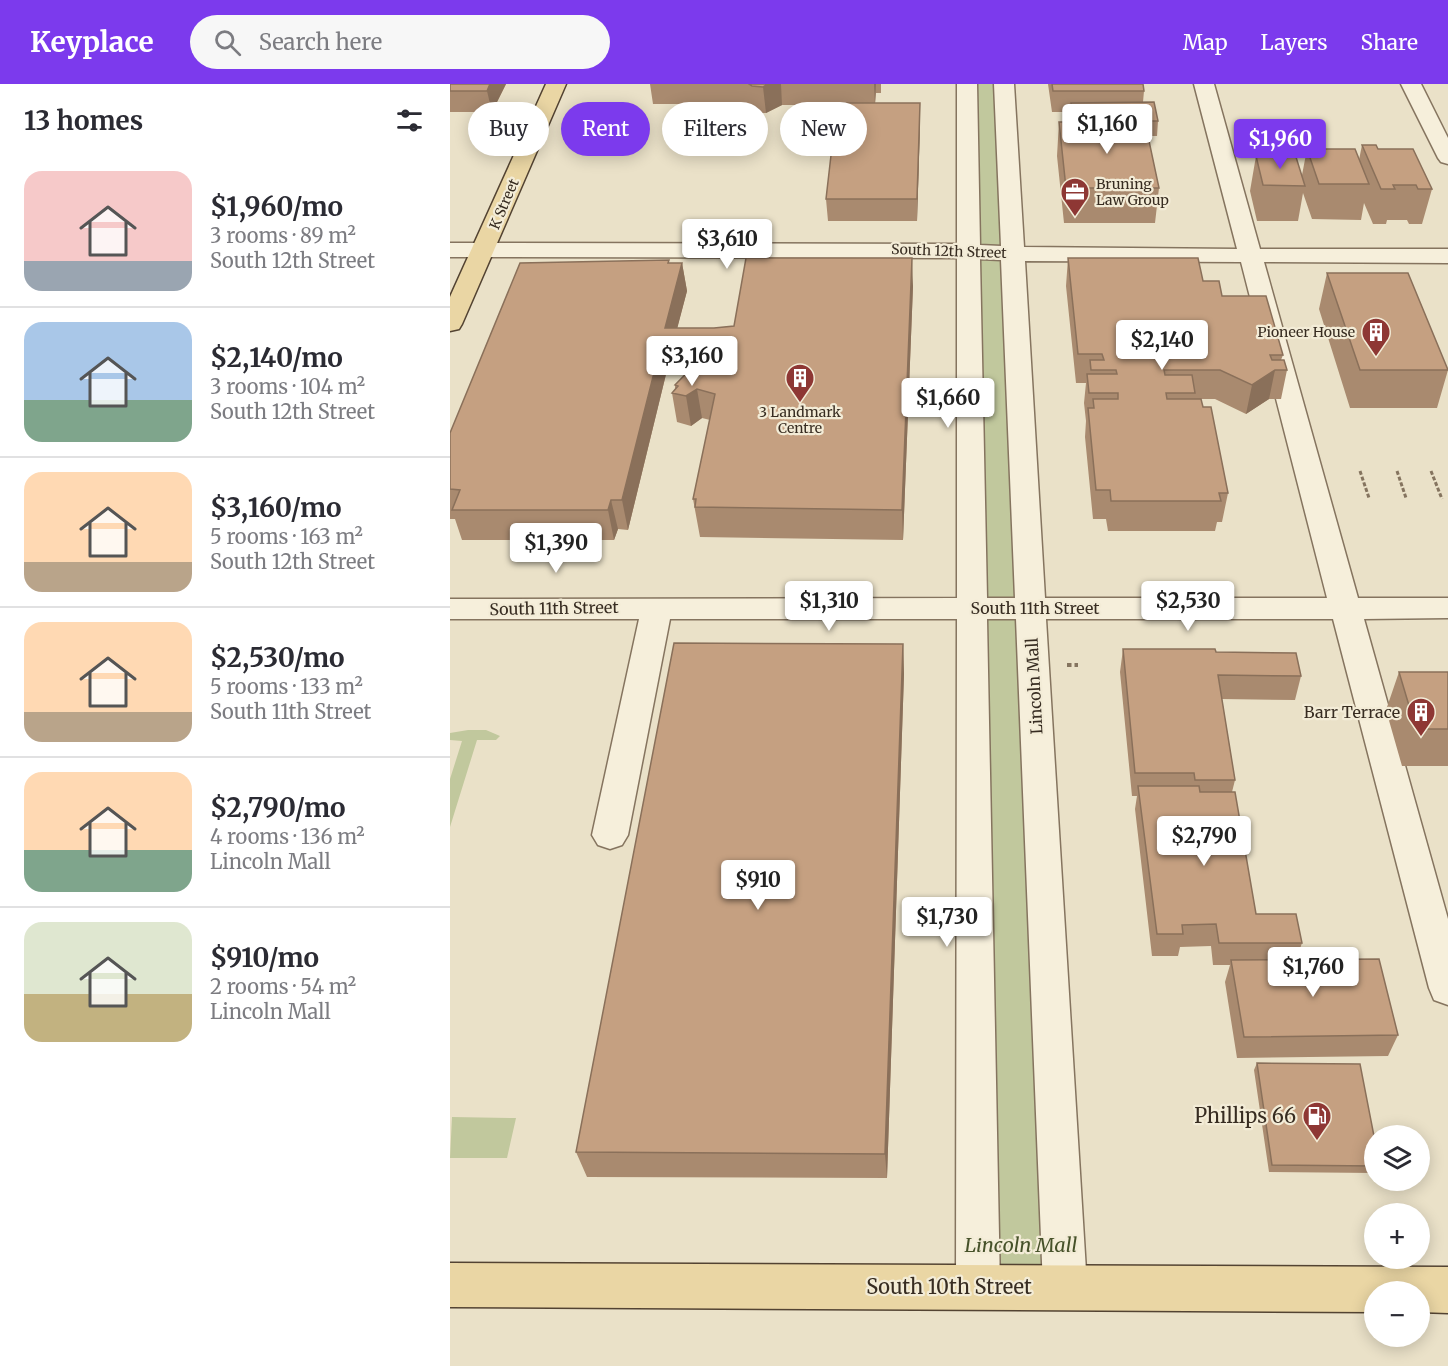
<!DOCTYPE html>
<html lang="en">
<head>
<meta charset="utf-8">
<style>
	body { margin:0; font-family:Merriweather,serif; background:#f7f7f7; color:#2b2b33; height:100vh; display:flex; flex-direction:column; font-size:22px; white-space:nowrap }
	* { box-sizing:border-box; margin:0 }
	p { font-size:20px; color:#7c7c81 }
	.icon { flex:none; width:33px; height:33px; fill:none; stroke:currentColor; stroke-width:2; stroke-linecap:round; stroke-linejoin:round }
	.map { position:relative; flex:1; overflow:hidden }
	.panel { display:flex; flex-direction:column; background:#fff; width:450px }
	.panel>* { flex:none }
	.hud { position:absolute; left:18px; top:18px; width:570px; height:54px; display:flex; gap:12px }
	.controls { position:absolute; left:914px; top:1041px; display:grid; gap:12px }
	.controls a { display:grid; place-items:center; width:66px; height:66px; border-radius:50%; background:#fff; box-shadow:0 3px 15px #0003; font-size:30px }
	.price { position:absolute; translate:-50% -51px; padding:0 14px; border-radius:6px; background:#fff; color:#222; font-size:20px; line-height:39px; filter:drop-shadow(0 2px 3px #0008) }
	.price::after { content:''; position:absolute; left:50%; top:36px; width:18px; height:14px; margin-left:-9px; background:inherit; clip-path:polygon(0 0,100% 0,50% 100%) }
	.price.on { background:#7c3aed; color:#fff }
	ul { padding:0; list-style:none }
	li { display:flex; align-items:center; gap:18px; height:150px; padding:0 24px }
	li+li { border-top:2px solid #e1e1e2 }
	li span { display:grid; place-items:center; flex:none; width:168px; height:120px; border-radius:18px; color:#555 }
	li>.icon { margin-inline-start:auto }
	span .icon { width:72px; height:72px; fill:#fffc; stroke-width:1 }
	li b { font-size:26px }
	h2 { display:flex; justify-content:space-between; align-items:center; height:72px; padding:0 24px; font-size:26px }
	.tag { padding:0 21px; border-radius:27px; background:#fff; box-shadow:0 3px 15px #0003; font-size:21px; line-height:54px }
	.tag.on { background:#7c3aed; color:#fff }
	header { display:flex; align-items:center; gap:36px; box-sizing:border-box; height:84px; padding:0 30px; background:#7c3aed; color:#fff }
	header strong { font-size:28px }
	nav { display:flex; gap:33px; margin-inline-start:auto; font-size:21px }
	.search { width:420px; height:54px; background:#f7f7f7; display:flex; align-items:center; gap:15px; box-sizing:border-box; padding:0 21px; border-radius:33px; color:#7c7c81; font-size:22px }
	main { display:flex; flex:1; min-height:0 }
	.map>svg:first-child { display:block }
</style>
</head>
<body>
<header>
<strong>Keyplace</strong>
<div class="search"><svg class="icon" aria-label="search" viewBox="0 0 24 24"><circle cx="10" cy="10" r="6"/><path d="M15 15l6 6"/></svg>Search here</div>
<nav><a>Map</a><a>Layers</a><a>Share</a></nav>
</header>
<main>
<section class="panel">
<h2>13 homes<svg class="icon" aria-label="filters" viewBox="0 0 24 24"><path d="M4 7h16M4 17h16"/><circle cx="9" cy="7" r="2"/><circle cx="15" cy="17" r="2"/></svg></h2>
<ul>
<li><span style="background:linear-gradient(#f6c9c9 75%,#9aa5b1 0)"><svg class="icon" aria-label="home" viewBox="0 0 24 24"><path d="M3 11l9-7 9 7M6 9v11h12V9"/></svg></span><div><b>$1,960/mo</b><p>3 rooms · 89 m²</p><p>South 12th Street</p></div></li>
<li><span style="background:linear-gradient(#a9c7e8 65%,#7fa58c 0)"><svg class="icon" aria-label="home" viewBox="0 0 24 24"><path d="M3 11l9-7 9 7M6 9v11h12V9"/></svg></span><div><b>$2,140/mo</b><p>3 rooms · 104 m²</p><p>South 12th Street</p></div></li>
<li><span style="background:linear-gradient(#ffd9b3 75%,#b9a48a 0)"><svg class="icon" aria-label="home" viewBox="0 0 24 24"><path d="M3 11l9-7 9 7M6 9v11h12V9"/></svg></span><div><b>$3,160/mo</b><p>5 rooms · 163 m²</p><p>South 12th Street</p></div></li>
<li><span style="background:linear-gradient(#ffd9b3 75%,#b9a48a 0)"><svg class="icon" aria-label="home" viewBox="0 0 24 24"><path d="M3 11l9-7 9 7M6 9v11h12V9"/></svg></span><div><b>$2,530/mo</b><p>5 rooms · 133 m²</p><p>South 11th Street</p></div></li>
<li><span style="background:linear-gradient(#ffd9b3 65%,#7fa58c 0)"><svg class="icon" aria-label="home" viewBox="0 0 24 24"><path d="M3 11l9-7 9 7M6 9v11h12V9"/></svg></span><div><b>$2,790/mo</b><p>4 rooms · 136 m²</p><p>Lincoln Mall</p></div></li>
<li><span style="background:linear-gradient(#dfe7d0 60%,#c2b280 0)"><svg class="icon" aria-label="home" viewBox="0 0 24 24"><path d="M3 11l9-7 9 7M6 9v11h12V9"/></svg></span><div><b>$910/mo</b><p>2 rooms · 54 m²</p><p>Lincoln Mall</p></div></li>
</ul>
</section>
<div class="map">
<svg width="998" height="1282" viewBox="0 0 998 1282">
	<rect width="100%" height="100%" fill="#eae1c8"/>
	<path fill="#c1c89d" d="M517,0h37l61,1203h-87z
		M18,646h18l14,6 -4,4h-19l-27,87v-48l12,-38 -12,-1v-7z
		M2,1033l64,1 -9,40h-57z"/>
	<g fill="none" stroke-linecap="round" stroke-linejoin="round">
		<g stroke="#85745f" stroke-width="3">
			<path id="minor" d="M507,0h20l3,161 21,1 -7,-162h20l10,163 213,2 -43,-165h20l46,165h188v14l-184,-1 94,336h90v20l-84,1 84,300v86l-14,-5 -5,-12 -96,-369h-287l41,668 -6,16 -16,6 -16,-6 -6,-16 -27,-668h-29l13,668 -6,16 -16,6 -16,-6 -6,-16 1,-668h-287l-42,216 -6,10 -12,4 -12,-4 -6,-10 47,-216h-189v-20l507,-1v-340l-507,-1v-14l507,1zM530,175l21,1 14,338h-28zM575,177l216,1 86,336h-282z
				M951,0h20l27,54v26l-7,-2 -3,-4z"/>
		</g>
		<g stroke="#534332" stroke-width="3">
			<path id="major" d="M96,0h20l-104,240 -3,5 -9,2v-34z
				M0,1179l998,4v46l-29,-1v-20h-45v20l-924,-5z"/>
		</g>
		<path stroke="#85745f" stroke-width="3" stroke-dasharray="4 2" stroke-linecap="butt" d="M910,387l9,27
			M947,387l9,27
			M981,387l11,28"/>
		<path stroke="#85745f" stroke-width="4" stroke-dasharray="4.5 3" stroke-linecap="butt" d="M617,581h11"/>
		<use href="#minor" fill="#f6efdb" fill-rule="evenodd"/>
		<use href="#major" fill="#ead6a4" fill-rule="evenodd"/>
	</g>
	<path fill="#a98a6f" d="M0,0h56l-14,28h-42z
		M200,0h231v9h-5l-1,10 45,21 -3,97h-89l-2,-22 11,-94h-55l-16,8h-11l-12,-9h-90z
		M598,0h95l1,7 -1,11 15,19 -1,15h-9l11,52 -4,35h-91l-7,-67 2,-34h12l-1,-10h-18z
		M912,61l16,4 54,40 -10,35h-13l-2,-4h-20l-1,4h-13l-9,-21 -3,17 -49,-1 -9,-26 -5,28h-41l-7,-30 6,-35h10v-3l19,4 17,18 5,-26 52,11z
		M618,174l135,23 19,15 61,59 -2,5 6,10 -6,29h-12l-23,15 -31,-15h-20l8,8 25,86 -6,29h-5l-2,9h-107l-2,-12h-13l-8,-82 1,-16 -2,-18 2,-20h-10l-10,-97z
		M219,176v3h13l5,28 -10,37h37l20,-2 179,-40 -10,254 -203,-3 -7,-38 17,-79 -8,-2 -11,8 -14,-4 -5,-29 3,-4v-4l19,-19h-26l-40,164 -10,-1 -4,11h-152l-7,-21h-5v-86z
		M877,189l121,97 -11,38h-87l-31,-99z
		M453,560l1,30 -17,504 -300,-1 -11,-25z
		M673,565l93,3 85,24 -6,24 -73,-1 13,81 -3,12 24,122 46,29 -6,17 102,75 -10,21 -151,2 -12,-76 5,-17h-17l-2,-19 -31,1 -2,9h-26l-17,-147 2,-13h-5l-12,-124z
		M949,588h49v94h-46l-16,-56z
		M807,979l117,73v37l-105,-1 -15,-102z"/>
	<path fill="#8a705a" d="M40,0h16l-14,28 -5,-21z
		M318,0h13l1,21 -16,8 -3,-26z
		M424,0h2l-1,21z
		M470,19v21l-3,97v-22z
		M462,174l1,28 -10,254 -1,-30z
		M232,179l5,28 -12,46 -10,-9z
		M213,253l5,29 -40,164 -6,-30z
		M825,286l-6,29 -23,15 6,-29z
		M247,305l5,29 -11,8 -5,-30z
		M161,416l7,29 -4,11 -6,-30z
		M453,560l1,30 -17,504 -2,-24z"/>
	<path fill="#c5a081" stroke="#8a705a" stroke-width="1.5" d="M0,0h40l-3,7h-37z
		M299,0h19l-5,3 -11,-1z
		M602,0h91l1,7h-91z
		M704,18l4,19h-84l-3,-18z
		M387,19h83l-3,96h-91z
		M609,38h86l14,66h-93z
		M912,61h14l2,4h35l19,40h-14l-2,-4h-23l2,4h-14z
		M857,65h48l14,35h-50z
		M816,69h18l1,4h11l9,29 -42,-1 -7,-29h11z
		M296,174h166l-10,252 -207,-3 1,-8h-3l22,-105 -18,-5 -11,7 -14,-3 6,-7 -3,-1 38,-39 2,-9h-52l-41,163h-11l-3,10h-156l8,-20 -10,-1v-56l70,-170 149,-3 -1,3h14l-17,65h49l20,-2z
		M618,174h130l5,23h16l3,15h44l17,59h-13l2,5h12l3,10h-12l-23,15 -32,-15h-56l1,5h27l3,18h-29l1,6h34l2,8h8l17,86h-9l2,8h-110l-1,-11h-14l-8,-82h6l-1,-9h25v-6h-29l-2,-19h30l-1,-4h-25l-1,-10h14l-2,-6h-24z
		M877,189h81l40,97h-88z
		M224,559l229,1 -18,510 -309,-2z
		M673,565h92l1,3 80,1 5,23 -83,-1 17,105h-40l-1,-7h-59z
		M949,588h49v57h-32z
		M688,702h61l1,6h35l21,122h40l6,29h-83l-3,-19 -34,1 1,9h-26z
		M929,875l19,76 -154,2 -13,-77z
		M807,979l103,1 14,72v30l-102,-1z"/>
	<defs>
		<g id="office-pin" transform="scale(1.5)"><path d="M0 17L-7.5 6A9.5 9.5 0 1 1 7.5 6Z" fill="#8e3734" stroke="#f3ecd7"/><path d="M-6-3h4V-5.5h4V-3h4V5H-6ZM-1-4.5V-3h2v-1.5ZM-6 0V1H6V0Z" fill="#fff"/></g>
		<g id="building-pin" transform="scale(1.5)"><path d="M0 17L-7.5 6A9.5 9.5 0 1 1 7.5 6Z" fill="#8e3734" stroke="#f3ecd7"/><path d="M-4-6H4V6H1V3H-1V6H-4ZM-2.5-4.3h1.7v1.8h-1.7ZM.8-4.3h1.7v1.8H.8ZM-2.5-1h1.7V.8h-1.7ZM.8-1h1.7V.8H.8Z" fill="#fff"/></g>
		<g id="fuel-pin" transform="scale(1.5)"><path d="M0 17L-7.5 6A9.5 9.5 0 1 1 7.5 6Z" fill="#8e3734" stroke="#f3ecd7"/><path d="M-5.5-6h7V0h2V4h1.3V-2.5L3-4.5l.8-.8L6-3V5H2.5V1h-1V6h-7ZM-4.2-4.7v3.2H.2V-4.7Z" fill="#fff"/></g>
	</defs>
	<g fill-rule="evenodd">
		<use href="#office-pin" x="625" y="108"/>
		<use href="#building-pin" x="926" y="248"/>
		<use href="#building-pin" x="350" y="294"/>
		<use href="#building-pin" x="971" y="628"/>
		<use href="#fuel-pin" x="867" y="1032"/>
	</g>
	<g text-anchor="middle" stroke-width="4.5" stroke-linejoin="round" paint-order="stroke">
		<g font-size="14" fill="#372c21" stroke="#f3ecd7" text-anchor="start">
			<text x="646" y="105">Bruning<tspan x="646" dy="16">Law Group</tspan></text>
			<text x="905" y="253" text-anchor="end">Pioneer House</text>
			<text x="350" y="333" text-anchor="middle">3 Landmark<tspan x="350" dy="16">Centre</tspan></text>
		</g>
		<g font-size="14" fill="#372c21" stroke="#f3ecd7">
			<text transform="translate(54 120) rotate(-67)" y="5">K Street</text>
			<text transform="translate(499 167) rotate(2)" y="5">South 12th Street</text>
		</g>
		<g font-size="16" fill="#372c21" stroke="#f3ecd7">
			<text transform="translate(104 524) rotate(-1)" y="6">South 11th Street</text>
			<text x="585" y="530">South 11th Street</text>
			<text transform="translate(584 602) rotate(-93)" y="6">Lincoln Mall</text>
		</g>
		<g font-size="16" fill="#372c21" stroke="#f3ecd7" text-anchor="end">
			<text x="950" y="634">Barr Terrace</text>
		</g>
		<g font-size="20" fill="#372c21" stroke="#f3ecd7" text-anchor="end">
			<text x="846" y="1039">Phillips 66</text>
		</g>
		<g font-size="20" font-style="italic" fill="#465129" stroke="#f3ecd7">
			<text x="571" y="1168">Lincoln Mall</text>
		</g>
		<g font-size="20" fill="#372c21" stroke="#f3ecd7">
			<text x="499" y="1210">South 10th Street</text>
		</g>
	</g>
</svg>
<div class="controls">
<a><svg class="icon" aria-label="layers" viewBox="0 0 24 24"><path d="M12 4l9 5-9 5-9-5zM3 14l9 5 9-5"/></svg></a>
<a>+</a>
<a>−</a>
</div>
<b class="price" style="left:657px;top:71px">$1,160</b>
<b class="price on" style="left:830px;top:86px">$1,960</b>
<b class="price" style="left:277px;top:186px">$3,610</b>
<b class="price" style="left:712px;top:287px">$2,140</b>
<b class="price" style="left:242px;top:303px">$3,160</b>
<b class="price" style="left:498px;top:345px">$1,660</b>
<b class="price" style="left:106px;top:490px">$1,390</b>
<b class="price" style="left:379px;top:548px">$1,310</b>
<b class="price" style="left:738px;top:548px">$2,530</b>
<b class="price" style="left:754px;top:783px">$2,790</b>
<b class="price" style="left:308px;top:827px">$910</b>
<b class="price" style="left:497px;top:864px">$1,730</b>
<b class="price" style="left:863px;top:914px">$1,760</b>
<div class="hud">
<a class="tag">Buy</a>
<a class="tag on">Rent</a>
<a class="tag">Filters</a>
<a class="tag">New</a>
</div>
</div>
</main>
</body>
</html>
